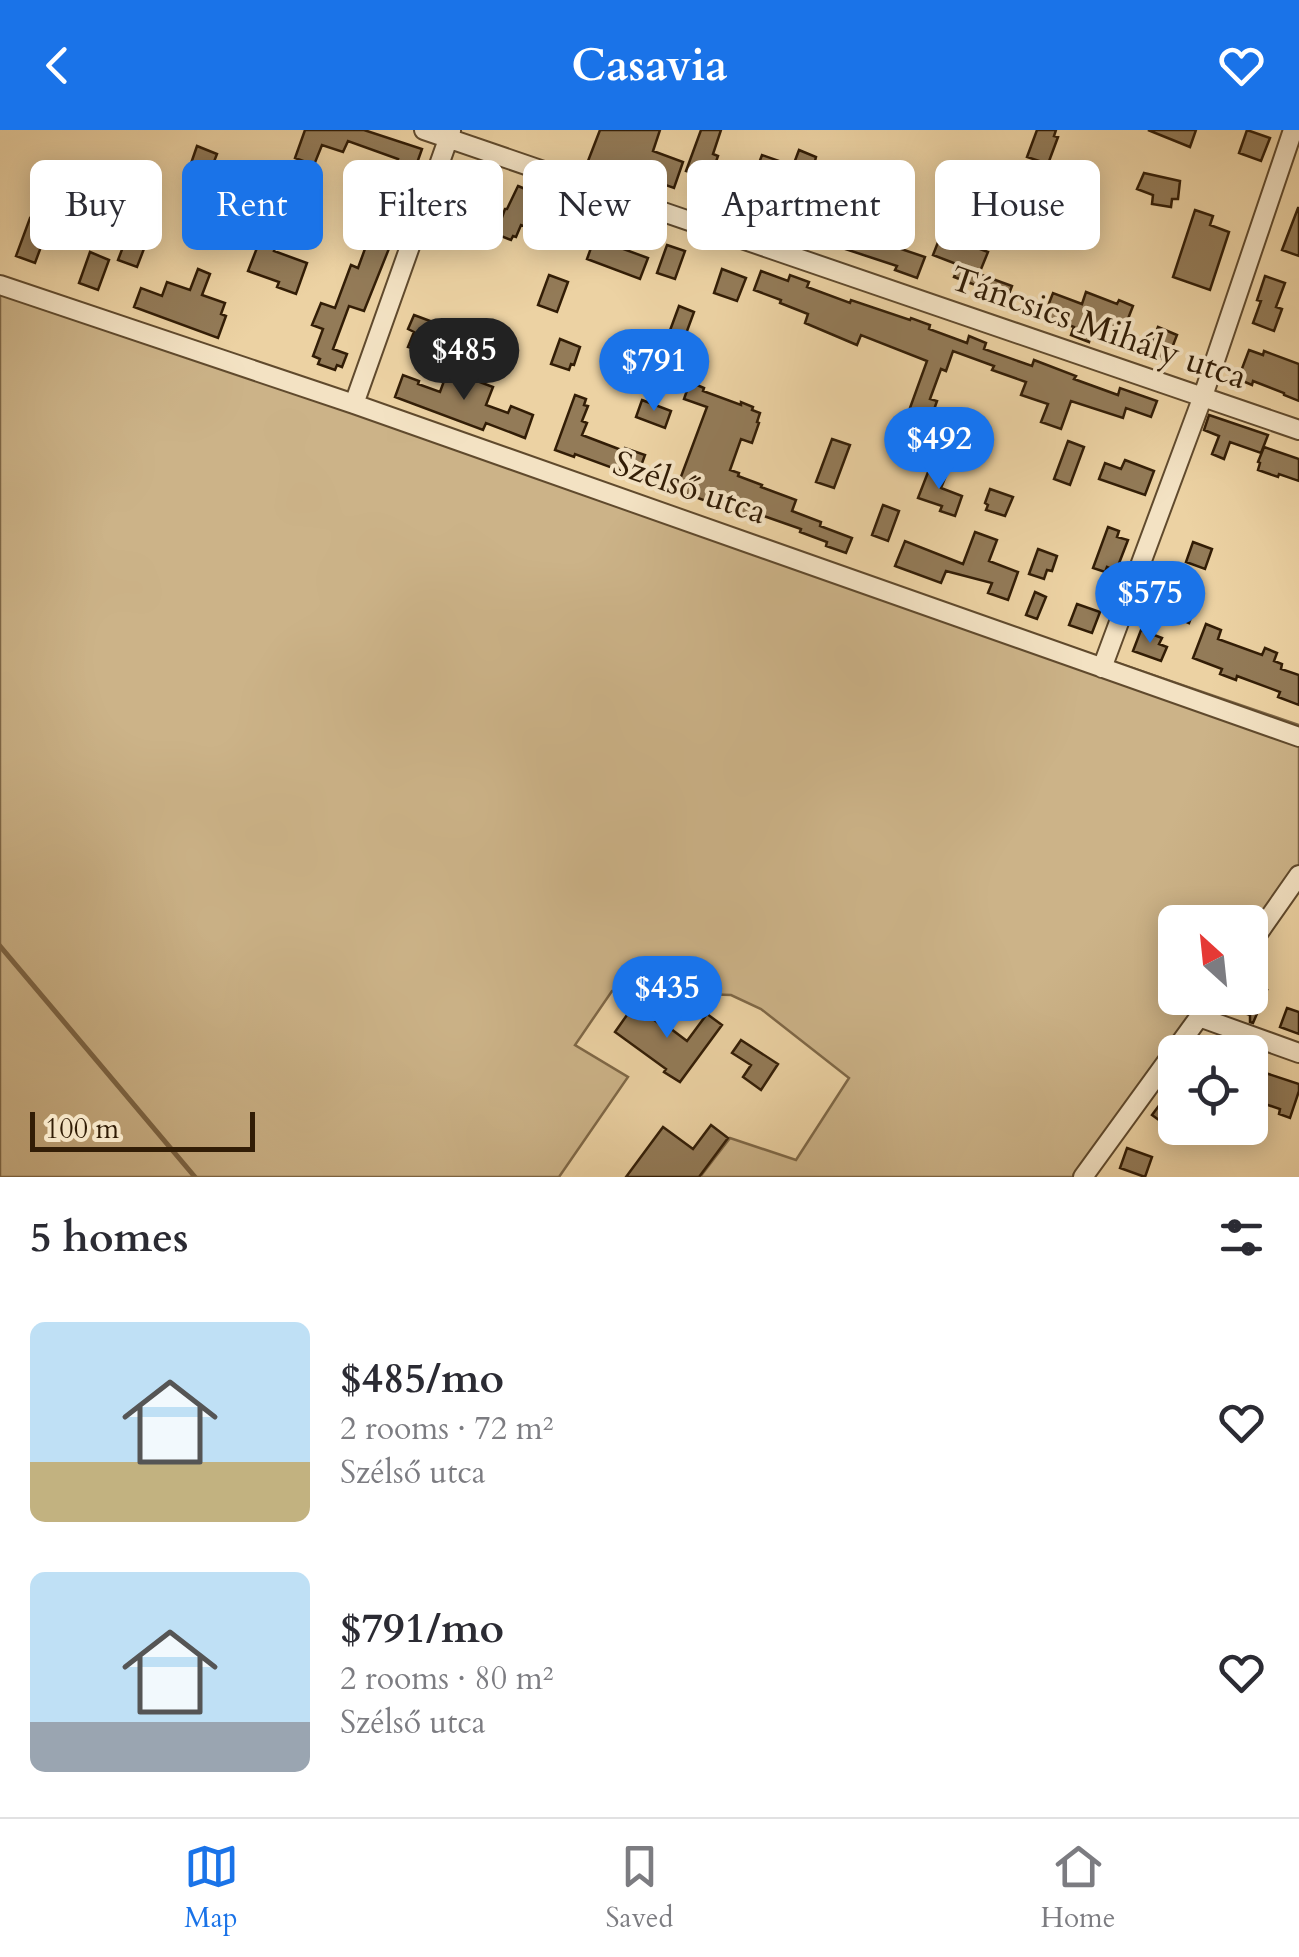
<!DOCTYPE html>
<html lang="en">
<head>
<meta charset="utf-8">
<style>
	body { margin:0; font-family:Cardo,serif; background:#f2f2f3; color:#2b2b33; height:100vh; display:flex; flex-direction:column; font-size:38px; white-space:nowrap }
	* { box-sizing:border-box; margin:0 }
	p { font-size:32px; color:#7c7c81 }
	.icon { flex:none; width:55px; height:55px; fill:none; stroke:currentColor; stroke-width:2; stroke-linecap:round; stroke-linejoin:round }
	.map { position:relative; height:1047px; overflow:hidden }
	.drawer { display:flex; flex-direction:column; background:#fff; flex:1 }
	.drawer>* { flex:none }
	.top-card { position:absolute; left:30px; top:30px; width:1240px; height:90px; display:flex; gap:20px }
	.needle { width:65px; rotate:333deg }
	.controls { position:absolute; left:1158px; top:775px; display:grid; gap:20px }
	.controls a { display:grid; place-items:center; width:110px; height:110px; border-radius:15px; background:#fff; box-shadow:0 5px 25px #0003; font-size:50px }
	.scale { position:absolute; left:30px; bottom:25px; width:225px; box-sizing:border-box; padding-left:10px; border:5px solid #321d06; border-top:0; font-size:28px; line-height:35px; white-space:nowrap; color:#321d06; -webkit-text-stroke:8px #f3e2c3; paint-order:stroke }
	.price { position:absolute; translate:-50% -85px; padding:0 22px; border-radius:35px; background:#1a73e8; color:#fff; font-size:32px; line-height:65px; filter:drop-shadow(0 2px 5px #0008) }
	.price::after { content:''; position:absolute; left:50%; top:60px; width:30px; height:22px; margin-left:-15px; background:inherit; clip-path:polygon(0 0,100% 0,50% 100%) }
	.price.current { background:#222; color:#fff }
	ul { padding:0; list-style:none }
	li { display:flex; align-items:center; gap:30px; height:250px; padding:0 30px }
	li span { display:grid; place-items:center; flex:none; width:280px; height:200px; border-radius:15px; color:#555 }
	li>.icon { margin-inline-start:auto }
	span .icon { width:120px; height:120px; fill:#fffc; stroke-width:1 }
	li b { font-size:42px }
	h2 { display:flex; justify-content:space-between; align-items:center; height:120px; padding:0 30px; font-size:42px }
	.tag { padding:0 35px; border-radius:15px; background:#fff; box-shadow:0 5px 25px #0003; font-size:35px; line-height:90px }
	.tag.current { background:#1a73e8; color:#fff }
	header { display:flex; justify-content:space-between; align-items:center; height:130px; padding:0 30px; background:#1a73e8; color:#fff; font-size:45px; font-weight:700 }
	.tab-bar { display:flex; justify-content:space-around; align-items:center; height:140px; border-top:2px solid #e1e1e2; background:#fff; font-size:28px; color:#7c7c81 }
	.tab-bar a { display:grid; justify-items:center; gap:5px }
	.tab-bar .current { color:#1a73e8 }
	.map>svg:first-child { display:block }
</style>
</head>
<body>
<header><svg class="icon" aria-label="back" viewBox="0 0 24 24"><path d="M15 5l-7 7 7 7"/></svg>Casavia<svg class="icon" aria-label="heart" viewBox="0 0 24 24"><path d="M12 20l-8-8c-3-5 5-10 8-4 3-6 11-1 8 4z"/></svg></header>
<div class="map">
<svg width="1299" height="1047" viewBox="0 0 1299 1047">
	<rect width="100%" height="100%" fill="#ecd2a3"/>
	<filter id="stains"><feTurbulence type="fractalNoise" baseFrequency=".002" numOctaves="4"/><feColorMatrix values="0 0 0 0 .2 0 0 0 0 .09 0 0 0 0 .02 0 0 0 .5 -.17"/></filter>
	<radialGradient id="worn" r=".72"><stop offset=".6" stop-color="#630" stop-opacity="0"/><stop offset="1" stop-color="#630" stop-opacity=".3"/></radialGradient>
	<path fill="#ccb388" stroke="#7f6847" stroke-width="2.5" d="M0,150l1299,445v158l-49,69v-30h-75v76h44l-125,179h-394l30,-39 66,22 53,-82 -88,-69 -30,-14 -119,-4 -37,54 53,32 -69,100h-559z"/>
	<g fill="none" stroke-linecap="round" stroke-linejoin="round">
		<path stroke="#7c6444" stroke-width="5" d="M0,816l195,231"/>
	</g>
	<path fill="#937b58" stroke="#321d06" stroke-width="2.5" d="M305,0h59l58,19 -22,62 -21,-8 19,-44 -50,-18 -5,11 -21,-7 -8,20 -19,-7z
		M600,0h60l-7,21 30,11 -9,26 -65,-23 -1,3 -20,-7z
		M701,0h20l-8,24 5,2 -8,23 -24,-8z
		M1037,0h19l-2,6 4,1 -10,27 -21,-7z
		M1148,0h48l-6,17z
		M1247,0l23,8 -9,23 -22,-8z
		M197,16l20,8 -12,31 -19,-7z
		M799,20l17,7 -1,4 4,2 -9,26 -31,-12 -10,28 -8,-3 -2,4 -21,-8 -4,8 -21,-8 9,-25 29,11 11,-29 31,11z
		M459,33l21,8 -14,39 8,4 -9,26 -25,-9 17,-46 -5,-2z
		M1144,43l36,8 -2,18h-6l-1,8 -19,-3 1,-9 -16,-6z
		M518,56l70,29 -8,23 -29,-10 -2,7 -28,-10 -5,12 -3,-1 -2,4 -15,-6 9,-25h2z
		M823,61l17,6 -4,11 40,15 5,-12 11,4 -7,19 10,4 -3,8 33,11 -8,21 -22,-8 2,-4 -61,-20 7,-18 -29,-11z
		M949,70l22,9 -12,32 29,11 -9,22 33,12 -8,21 -22,-7 4,-11 -32,-12 5,-12 -26,-10 9,-23 -4,-2z
		M1298,78h1v48l-17,-6z
		M73,79l19,7 -10,26 -18,-6z
		M1195,80l18,6 -3,9 19,7 -19,58 -37,-13z
		M30,88l19,7 -14,38 -19,-7z
		M131,96l19,7 -13,34 -19,-7z
		M596,104l20,7 -1,5 33,12 -8,21 -53,-20z
		M262,105l16,6 -4,10 33,12 -11,31 -19,-7 2,-5 -31,-11z
		M370,105l13,5 -1,3 8,3 -26,65 -15,-5 -16,43 14,5 -5,13 -5,-2 -2,5 -17,-6 2,-5 -7,-3 10,-27 -11,-4 9,-22 14,5 16,-43 7,3z
		M667,115l18,6 -10,28 -18,-6z
		M90,122l19,8 -11,30 -19,-7z
		M198,139l12,5 -8,21 23,8 -4,11 5,2 -8,22 -84,-31 7,-19 21,8 5,-14 23,8z
		M722,139l24,9 -9,23 -23,-8z
		M761,141l27,10 2,-6 19,7 -2,5 43,16 1,-3 59,20 1,-2 19,7 -1,4 38,14 2,-7 17,7 -2,6 48,17 2,-6 42,16 -2,3 44,16 2,-7 37,13 -6,16 -25,-9 -3,10 -52,-17 -10,28 -20,-7 7,-18 -27,-9 5,-13 -34,-12 2,-4 -41,-15 -7,20 -5,-2 -11,30 7,2 -9,26 -22,-8 21,-58 -66,-26 -4,10 -52,-22 3,-9 -28,-11 1,-3 -27,-10z
		M549,145l19,7 -11,30 -19,-7z
		M1265,146l20,7 -9,24 6,2 -8,22 -21,-8 8,-22 -4,-1z
		M1086,162l31,12 2,-4 14,6 -7,18 4,1 -7,18 -31,-11 -3,10 -18,-7 3,-8 -30,-11 9,-23 29,11z
		M679,176l15,6 -14,38 -15,-6z
		M414,185l35,13 -4,10 -4,-1 -6,18 -27,-8 6,-15 -6,-3z
		M1158,197l19,8 -10,26 -19,-7z
		M560,209l20,8 -6,18 -3,-1 -2,6 -18,-6z
		M1249,220l14,5 1,-4 35,13v37l-15,-6v-2l-31,-12 -1,4 -14,-6z
		M448,240l45,17 -7,18 22,8 3,-7 22,9 -8,23 -39,-15 -3,7 -88,-33 8,-22 16,6 -1,3 22,8z
		M690,252l14,6 -1,3 38,14v-3l12,5 -1,3 8,3 -3,9 2,1 -7,20 -11,-4 -11,31 9,3 -1,3 24,9 -1,2 35,13 -4,11 29,11 -1,4 32,12 -6,15 -20,-7 1,-4 -27,-10 1,-3 -40,-14 -3,9 -21,-8 3,-8 -21,-7 -2,4 -41,-15 31,-83 -23,-8z
		M575,265l11,4 -2,6 4,1 -6,15 5,2 -5,12 42,16 1,-3 20,7 -8,22 -62,-23 -1,3 -19,-7z
		M642,270l29,11 -6,17 -29,-11z
		M1209,285l59,20 -7,18 -31,-11 -6,17 -12,-5 7,-18 -15,-6z
		M832,309l18,6 -16,43 -18,-6z
		M1068,311l16,6 -14,38 -16,-6z
		M1264,317l35,12v22l-20,-7 -1,3 -20,-7 2,-7 -2,-1z
		M1125,330l29,11 -9,24 -46,-16 6,-16 16,6z
		M930,337l17,6 -6,15 21,8 -7,20 -15,-5 2,-5 -24,-8z
		M990,359l23,8 -8,19 -19,-6 2,-5 -3,-2z
		M883,375l16,6 -11,30 -16,-6z
		M1108,397l11,4 -2,6 11,3 -12,31 -9,-4 -2,5 -12,-4z
		M975,402l22,8 -8,21 29,11 -10,28 -20,-7 4,-10 -46,-12 -5,12 -46,-17 10,-25 58,23z
		M1193,412l19,7 -7,20 -19,-7z
		M1038,419l19,7 -5,15 -5,-1 -3,9 -15,-5z
		M1165,434l24,9 -9,25 16,6 -7,19 -17,-7 2,-4 -22,-8 10,-26 -2,-1z
		M1035,462l11,5 -9,22 -11,-4z
		M1077,474l23,8 -8,21 -23,-8z
		M1206,494l15,6 -3,9 44,16 3,-7 12,5 -3,8 8,3 -1,5 18,6v30l-21,-8 2,-5 -43,-16 -1,4 -16,-6 2,-5 -29,-11z
		M1141,500l21,8 -3,6 8,3 -6,14 -28,-10z
		M1250,853l17,7 -14,33 -3,-1v-7l-14,-5 5,-12h9z
		M634,875l35,26 2,-2 16,12 20,-27 15,11 -42,57 -16,-10 2,-3 -51,-37z
		M1287,878l12,4v22l-19,-7z
		M741,910l37,24 -17,26 -18,-13 8,-12 -19,-12z
		M1250,938l49,16v7l-9,27 -11,-4 1,-5 -30,-10z
		M1175,954v38l-5,6 -18,-13z
		M711,995l17,13 -29,39h-73l37,-50 30,22z
		M1127,1018l25,9 -7,20 -25,-9z"/>
	<g fill="none" stroke-linecap="round" stroke-linejoin="round">
		<g stroke="#604a2d" stroke-width="22">
			<path id="street" d="M424,0l875,300
				M0,155l354,119 945,333
				M354,274l97,-273
				M1102,538l101,-272 90,-266
				M1250,815l49,-70
				M1199,887l100,36
				M1083,1047l130,-179"/>
		</g>
		<use href="#street" stroke="#f3e2c3" stroke-width="18"/>
	</g>
	<g text-anchor="middle" stroke-width="8" stroke-linejoin="round" paint-order="stroke">
		<g font-size="35" fill="#321d06" stroke="#f3e2c3">
			<text transform="translate(1099 197) rotate(19)" y="12">Táncsics Mihály utca</text>
			<text transform="translate(690 357) rotate(19)" y="12">Szélső utca</text>
		</g>
	</g>
	<rect width="100%" height="100%" filter="url(#stains)"/>
	<rect width="100%" height="100%" fill="url(#worn)"/>
</svg>
<div class="controls">
<a><svg class="needle" viewBox="-14 -14 28 28"><path d="M0-13l5 13h-10z" fill="#e53935"/><path d="M0 13l5-13h-10z" fill="#7c7c81"/></svg></a>
<a><svg class="icon" aria-label="locate" viewBox="0 0 24 24"><circle cx="12" cy="12" r="6"/><path d="M12 2v4M12 18v4M2 12h4M18 12h4"/></svg></a>
</div>
<div class="scale">100 m</div>
<b class="price current" style="left:464px;top:273px">$485</b>
<b class="price" style="left:654px;top:284px">$791</b>
<b class="price" style="left:939px;top:362px">$492</b>
<b class="price" style="left:1150px;top:516px">$575</b>
<b class="price" style="left:667px;top:911px">$435</b>
<div class="top-card">
<a class="tag">Buy</a>
<a class="tag current">Rent</a>
<a class="tag">Filters</a>
<a class="tag">New</a>
<a class="tag">Apartment</a>
<a class="tag">House</a>
</div>
</div>
<section class="drawer">
<h2>5 homes<svg class="icon" aria-label="filters" viewBox="0 0 24 24"><path d="M4 7h16M4 17h16"/><circle cx="9" cy="7" r="2"/><circle cx="15" cy="17" r="2"/></svg></h2>
<ul>
<li><span style="background:linear-gradient(#bfe0f5 70%,#c2b280 0)"><svg class="icon" aria-label="home" viewBox="0 0 24 24"><path d="M3 11l9-7 9 7M6 9v11h12V9"/></svg></span><div><b>$485/mo</b><p>2 rooms · 72 m²</p><p>Szélső utca</p></div><svg class="icon" aria-label="heart" viewBox="0 0 24 24"><path d="M12 20l-8-8c-3-5 5-10 8-4 3-6 11-1 8 4z"/></svg></li>
<li><span style="background:linear-gradient(#bfe0f5 75%,#9aa5b1 0)"><svg class="icon" aria-label="home" viewBox="0 0 24 24"><path d="M3 11l9-7 9 7M6 9v11h12V9"/></svg></span><div><b>$791/mo</b><p>2 rooms · 80 m²</p><p>Szélső utca</p></div><svg class="icon" aria-label="heart" viewBox="0 0 24 24"><path d="M12 20l-8-8c-3-5 5-10 8-4 3-6 11-1 8 4z"/></svg></li>
</ul>
</section>
<nav class="tab-bar">
<a class="current"><svg class="icon" aria-label="map" viewBox="0 0 24 24"><path d="M3 6l6-2 6 2 6-2v14l-6 2-6-2-6 2zM9 4v14M15 6v14"/></svg>Map</a>
<a><svg class="icon" aria-label="saved" viewBox="0 0 24 24"><path d="M7 4h10v16l-5-4-5 4z"/></svg>Saved</a>
<a><svg class="icon" aria-label="home" viewBox="0 0 24 24"><path d="M3 11l9-7 9 7M6 9v11h12V9"/></svg>Home</a>
</nav>
</body>
</html>
